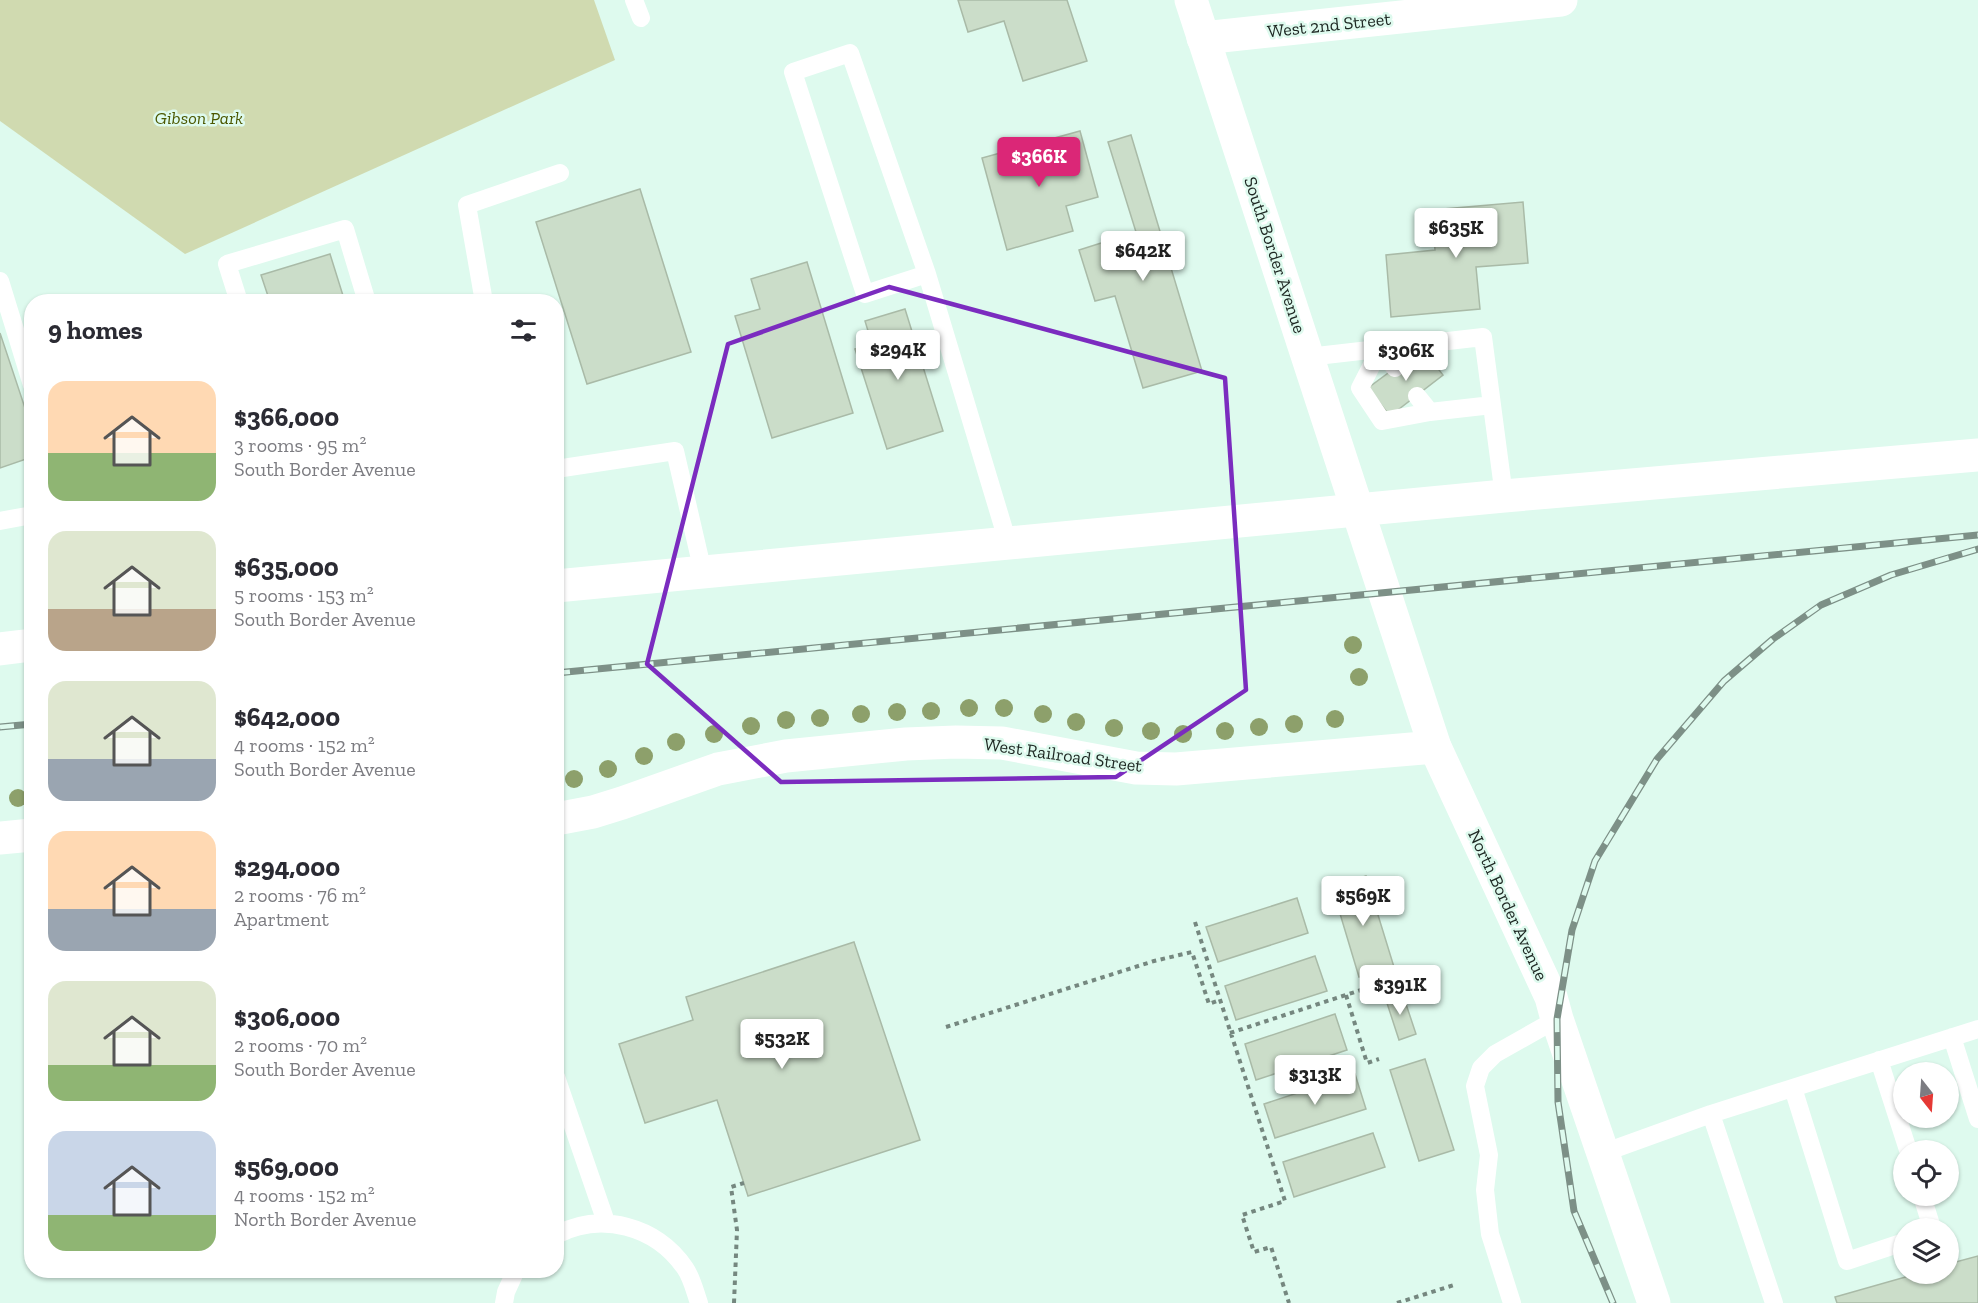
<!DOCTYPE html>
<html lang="en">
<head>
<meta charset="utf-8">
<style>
	body { margin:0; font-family:"Zilla Slab",serif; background:#f7f7f7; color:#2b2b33; height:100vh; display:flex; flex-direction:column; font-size:22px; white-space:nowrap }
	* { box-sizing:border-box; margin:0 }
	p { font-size:20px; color:#7c7c81 }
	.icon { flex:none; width:33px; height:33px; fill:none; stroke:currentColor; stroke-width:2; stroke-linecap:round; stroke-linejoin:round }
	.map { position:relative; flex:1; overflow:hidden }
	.sheet { position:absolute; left:24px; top:294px; width:540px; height:984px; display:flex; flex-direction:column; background:#fff; border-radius:24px; box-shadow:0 2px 4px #0004 }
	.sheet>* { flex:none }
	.needle { width:39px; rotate:163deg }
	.controls { position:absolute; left:1893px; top:1062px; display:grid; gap:12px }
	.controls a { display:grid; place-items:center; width:66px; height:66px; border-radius:50%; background:#fff; box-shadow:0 2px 4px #0004; font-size:30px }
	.price { position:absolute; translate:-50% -51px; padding:0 14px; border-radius:6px; background:#fff; color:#222; font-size:20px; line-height:39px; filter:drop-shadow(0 2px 3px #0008) }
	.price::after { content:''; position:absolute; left:50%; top:36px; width:18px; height:14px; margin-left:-9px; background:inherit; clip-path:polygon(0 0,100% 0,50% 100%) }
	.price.active { background:#db2777; color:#fff }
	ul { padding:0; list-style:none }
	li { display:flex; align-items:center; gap:18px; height:150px; padding:0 24px }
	li span { display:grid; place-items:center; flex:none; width:168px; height:120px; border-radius:18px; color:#555 }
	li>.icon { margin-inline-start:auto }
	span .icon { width:72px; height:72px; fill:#fffc; stroke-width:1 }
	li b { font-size:26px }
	h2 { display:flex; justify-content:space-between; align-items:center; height:72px; padding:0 24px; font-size:26px }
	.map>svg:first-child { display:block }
</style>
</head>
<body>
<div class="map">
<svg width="1978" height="1303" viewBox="0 0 1978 1303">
	<rect width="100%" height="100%" fill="#defaee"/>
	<path fill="#d0dab0" d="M0,0h594l21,60 -430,194 -185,-133z"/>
	<path fill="#cbddc9" stroke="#a9baa7" stroke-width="1.5" d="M958,0h109l20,61 -64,20 -19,-60 -36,11z
		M1080,131l18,66 -32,9 7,25 -66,19 -25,-92z
		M1131,135l71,236 -59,17 -28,-92 -20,5 -16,-51 57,-18 -28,-90z
		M640,189l51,163 -104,32 -51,-162z
		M1523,202l5,61 -52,4 4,42 -89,8 -5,-62 49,-5 -3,-40z
		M330,254l15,48h-75l-9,-27z
		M807,262l46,151 -81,25 -37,-122 25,-7 -9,-30z
		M905,309l38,122 -56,18 -32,-100 17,-5 -7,-23z
		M0,333l32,96v28l-32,11z
		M1422,348l21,27 -53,41 -22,-28z
		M1366,876l28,91 -35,10 -27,-90z
		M1297,898l11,35 -90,29 -12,-35z
		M854,942l66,198 -172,56 -31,-96 -72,23 -26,-79 74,-24 -7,-23z
		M1315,956l12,35 -91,29 -11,-34z
		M1402,992l14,42 -17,6 -14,-43z
		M1335,1014l12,36 -91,30 -11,-36z
		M1425,1059l29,91 -35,11 -29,-91z
		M1355,1074l11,35 -91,29 -11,-34z
		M1373,1133l12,34 -91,30 -11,-35z
		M1978,1256v47h-141l-2,-6 81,-23h32v-10z"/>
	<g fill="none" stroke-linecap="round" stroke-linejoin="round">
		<path stroke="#75877f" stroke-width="4" stroke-dasharray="4.5 4.5" stroke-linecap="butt" d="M1195,922l90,279 -43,14 12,37 17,-5 18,56
			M1346,995l21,68 12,-4
			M946,1027l208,-66 38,-9 17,52 11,-4
			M1230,1033l134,-44
			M734,1303l3,-73 -6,-43 13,-4
			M1397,1303l57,-18"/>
		<path stroke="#fff" stroke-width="18" d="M634,0l7,18
			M927,274l-62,20 -72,-222 57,-19 77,221 81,269
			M0,281l32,104
			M239,302l-12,-38 118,-35 22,73
			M484,302l-17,-97 93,-32
			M1308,357l175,-20 21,159
			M1395,368l-15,-19 -20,39 22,33 48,-9
			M1417,396l13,16 62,-7
			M556,469l119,-18 28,121
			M0,521l32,-6
			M1952,1037l26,82
			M1879,1060l29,90
			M556,1077l50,145
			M1793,1088l54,173 57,-19
			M1711,1114l63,189
			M1603,1153l108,-39 267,-85
			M1922,1196l10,32
			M556,1235c45,-24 100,-9 129,33 7,10 10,24 14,35
			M504,1303l2,-11 10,-22
			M1512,1303l-22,-69 -5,-44 4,-35 -14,-69 6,-18 14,-14 62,-35"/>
		<path stroke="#fff" stroke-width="33" d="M1203,38l358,-38
			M556,819l37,-7 29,-9 96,-34 68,-13 120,-12 50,-2 46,1 134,25 40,1 259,-22
			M0,838l32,-3"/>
		<path stroke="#fff" stroke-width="33" d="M1191,0l244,747 116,250 6,22 97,284"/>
		<path stroke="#fff" stroke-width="33" d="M556,586l948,-90 474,-41
			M0,649l32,-4"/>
		<g stroke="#7d9087" stroke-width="7">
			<path id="rail" d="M556,673l1422,-138
				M0,727l32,-3
				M1613,1303l-39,-92 -16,-109 -1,-83 15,-89 23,-69 62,-102 67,-78 49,-42 48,-34 70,-30 87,-26"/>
		</g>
		<use href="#rail" stroke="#defaee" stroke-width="4.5" stroke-dasharray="14" stroke-linecap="butt"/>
	</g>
	<g fill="#8da06b">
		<circle cx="1353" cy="645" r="9"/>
		<circle cx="1359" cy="677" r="9"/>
		<circle cx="969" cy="708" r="9"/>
		<circle cx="1004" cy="708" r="9"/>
		<circle cx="931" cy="711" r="9"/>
		<circle cx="897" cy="712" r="9"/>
		<circle cx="861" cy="714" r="9"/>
		<circle cx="1043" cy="714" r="9"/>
		<circle cx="820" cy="718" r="9"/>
		<circle cx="1335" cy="719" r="9"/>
		<circle cx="786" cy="720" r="9"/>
		<circle cx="1076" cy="722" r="9"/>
		<circle cx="1294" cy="724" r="9"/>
		<circle cx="751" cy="726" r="9"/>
		<circle cx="1259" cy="727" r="9"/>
		<circle cx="1114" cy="728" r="9"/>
		<circle cx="1151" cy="731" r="9"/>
		<circle cx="1225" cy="731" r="9"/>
		<circle cx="714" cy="734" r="9"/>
		<circle cx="1183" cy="734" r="9"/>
		<circle cx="676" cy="742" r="9"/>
		<circle cx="644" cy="756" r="9"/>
		<circle cx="608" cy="769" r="9"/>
		<circle cx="574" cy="779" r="9"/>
		<circle cx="18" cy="798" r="9"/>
	</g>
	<path fill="none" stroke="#7b2cbf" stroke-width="4.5" stroke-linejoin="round" d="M889,287l336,91 21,312 -130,87 -335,5 -134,-118 81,-320z"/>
	<g text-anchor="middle" stroke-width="5" stroke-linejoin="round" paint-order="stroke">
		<g font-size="18" fill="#1d2722" stroke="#defaee">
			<text transform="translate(1329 25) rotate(-6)" y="6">West 2nd Street</text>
			<text transform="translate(1275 255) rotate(72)" y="6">South Border Avenue</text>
			<text transform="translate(1063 755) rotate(8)" y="6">West Railroad Street</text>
			<text transform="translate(1508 905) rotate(65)" y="6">North Border Avenue</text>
		</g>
		<g font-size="18" font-style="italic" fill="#4b5700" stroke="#defaee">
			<text x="199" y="124">Gibson Park</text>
		</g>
	</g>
</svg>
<div class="controls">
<a><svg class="needle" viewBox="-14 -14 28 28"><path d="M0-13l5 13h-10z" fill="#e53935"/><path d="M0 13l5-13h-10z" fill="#7c7c81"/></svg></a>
<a><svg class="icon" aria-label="locate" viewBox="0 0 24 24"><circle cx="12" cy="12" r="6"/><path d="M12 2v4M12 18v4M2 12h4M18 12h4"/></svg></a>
<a><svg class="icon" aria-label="layers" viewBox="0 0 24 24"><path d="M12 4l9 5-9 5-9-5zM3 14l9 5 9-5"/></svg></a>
</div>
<b class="price active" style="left:1039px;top:188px">$366K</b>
<b class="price" style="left:1456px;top:259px">$635K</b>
<b class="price" style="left:1143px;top:282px">$642K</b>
<b class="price" style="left:898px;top:381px">$294K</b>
<b class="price" style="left:1406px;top:382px">$306K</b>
<b class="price" style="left:1363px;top:927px">$569K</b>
<b class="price" style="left:1400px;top:1016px">$391K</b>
<b class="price" style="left:782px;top:1070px">$532K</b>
<b class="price" style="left:1315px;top:1106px">$313K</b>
<section class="sheet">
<h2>9 homes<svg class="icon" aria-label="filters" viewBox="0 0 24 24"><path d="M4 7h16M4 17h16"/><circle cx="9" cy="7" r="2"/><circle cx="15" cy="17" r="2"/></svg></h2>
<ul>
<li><span style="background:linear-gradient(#ffd9b3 60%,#8fb573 0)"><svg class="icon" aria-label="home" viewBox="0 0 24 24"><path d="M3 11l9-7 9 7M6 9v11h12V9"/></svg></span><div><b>$366,000</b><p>3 rooms · 95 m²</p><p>South Border Avenue</p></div></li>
<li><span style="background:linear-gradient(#dfe7d0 65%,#b9a48a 0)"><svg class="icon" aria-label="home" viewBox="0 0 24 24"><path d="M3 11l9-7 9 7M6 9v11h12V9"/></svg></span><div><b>$635,000</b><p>5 rooms · 153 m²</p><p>South Border Avenue</p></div></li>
<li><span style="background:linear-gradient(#dfe7d0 65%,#9aa5b1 0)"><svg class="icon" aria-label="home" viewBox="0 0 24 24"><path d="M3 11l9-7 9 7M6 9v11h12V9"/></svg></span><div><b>$642,000</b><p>4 rooms · 152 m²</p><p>South Border Avenue</p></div></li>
<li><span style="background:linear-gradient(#ffd9b3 65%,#9aa5b1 0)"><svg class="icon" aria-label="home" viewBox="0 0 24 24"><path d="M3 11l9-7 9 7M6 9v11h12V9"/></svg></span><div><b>$294,000</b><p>2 rooms · 76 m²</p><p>Apartment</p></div></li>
<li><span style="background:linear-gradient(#dfe7d0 70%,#8fb573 0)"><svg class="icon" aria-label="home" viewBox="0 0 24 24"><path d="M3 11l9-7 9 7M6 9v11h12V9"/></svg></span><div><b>$306,000</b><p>2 rooms · 70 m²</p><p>South Border Avenue</p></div></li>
<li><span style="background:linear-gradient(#c9d6e8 70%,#8fb573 0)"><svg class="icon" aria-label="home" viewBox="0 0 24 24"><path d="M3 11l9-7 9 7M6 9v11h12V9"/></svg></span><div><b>$569,000</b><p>4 rooms · 152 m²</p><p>North Border Avenue</p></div></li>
</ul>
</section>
</div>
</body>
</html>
